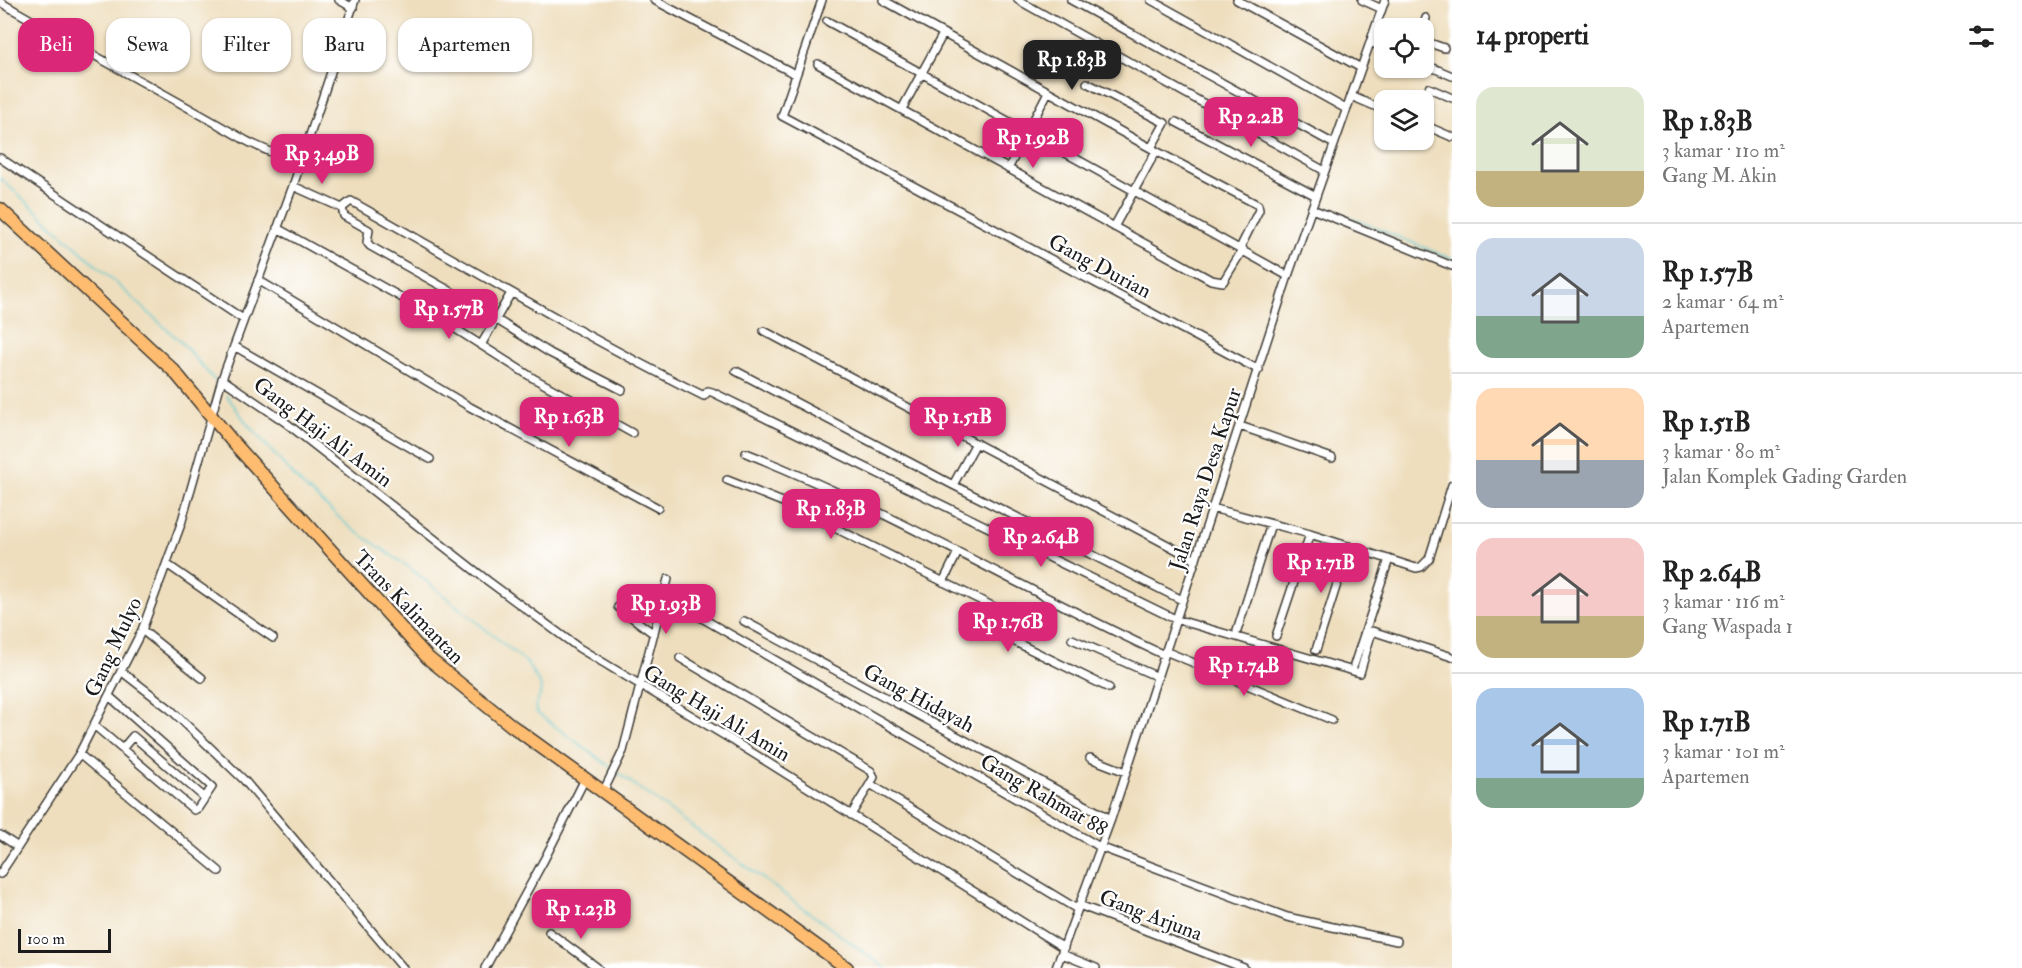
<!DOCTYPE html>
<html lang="id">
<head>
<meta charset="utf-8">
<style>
	body { margin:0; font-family:"IM FELL Double Pica",serif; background:#f2f2f2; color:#222; height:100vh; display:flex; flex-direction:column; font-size:22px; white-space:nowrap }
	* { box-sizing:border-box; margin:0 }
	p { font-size:20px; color:#767676 }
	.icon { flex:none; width:33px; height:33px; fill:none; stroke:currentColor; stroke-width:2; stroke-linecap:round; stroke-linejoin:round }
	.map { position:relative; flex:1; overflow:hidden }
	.panel { display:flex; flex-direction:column; background:#fff; width:570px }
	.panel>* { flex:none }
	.hud { position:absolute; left:18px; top:18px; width:570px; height:54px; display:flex; gap:12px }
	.fabs { position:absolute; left:1374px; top:18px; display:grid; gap:12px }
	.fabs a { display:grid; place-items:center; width:60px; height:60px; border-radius:12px; background:#fff; box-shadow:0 2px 4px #0004; font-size:30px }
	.scale { position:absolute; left:18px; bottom:15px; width:93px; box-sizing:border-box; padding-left:6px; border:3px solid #1c1c1c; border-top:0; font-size:16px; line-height:21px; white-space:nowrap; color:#1c1c1c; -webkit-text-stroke:4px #fff; paint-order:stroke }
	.price { position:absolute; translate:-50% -51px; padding:0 14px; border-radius:12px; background:#db2777; color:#fff; font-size:20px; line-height:39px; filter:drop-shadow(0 2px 3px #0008) }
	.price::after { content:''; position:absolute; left:50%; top:36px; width:18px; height:14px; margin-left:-9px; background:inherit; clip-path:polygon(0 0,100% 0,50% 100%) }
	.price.on { background:#222; color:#fff }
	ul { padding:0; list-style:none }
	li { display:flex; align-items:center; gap:18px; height:150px; padding:0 24px }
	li+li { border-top:2px solid #e0e0e0 }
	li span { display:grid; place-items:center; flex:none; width:168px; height:120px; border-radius:18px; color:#555 }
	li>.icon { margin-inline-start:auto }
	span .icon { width:72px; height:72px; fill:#fffc; stroke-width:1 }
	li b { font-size:26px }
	h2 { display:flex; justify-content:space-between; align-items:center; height:72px; padding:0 24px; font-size:26px }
	.chip { padding:0 21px; border-radius:18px; background:#fff; box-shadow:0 2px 4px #0004; font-size:21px; line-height:54px }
	.chip.on { background:#db2777; color:#fff }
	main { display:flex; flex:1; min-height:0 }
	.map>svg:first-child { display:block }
</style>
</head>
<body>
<main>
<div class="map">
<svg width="1452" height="968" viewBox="0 0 1452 968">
	<rect width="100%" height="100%" fill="#fff"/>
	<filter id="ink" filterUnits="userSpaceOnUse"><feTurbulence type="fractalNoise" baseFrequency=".0167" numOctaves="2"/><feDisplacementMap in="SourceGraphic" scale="12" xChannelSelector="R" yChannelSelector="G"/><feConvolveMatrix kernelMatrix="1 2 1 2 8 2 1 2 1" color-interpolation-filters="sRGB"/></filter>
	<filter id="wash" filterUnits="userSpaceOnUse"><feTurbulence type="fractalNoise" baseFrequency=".008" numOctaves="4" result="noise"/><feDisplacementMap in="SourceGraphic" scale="24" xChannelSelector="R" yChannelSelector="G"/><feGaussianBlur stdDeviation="1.35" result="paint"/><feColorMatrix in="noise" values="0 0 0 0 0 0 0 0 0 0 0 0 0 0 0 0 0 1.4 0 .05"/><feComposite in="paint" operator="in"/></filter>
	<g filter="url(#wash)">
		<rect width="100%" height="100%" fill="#eedebd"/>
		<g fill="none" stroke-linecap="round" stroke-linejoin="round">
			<path stroke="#5bc8d2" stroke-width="1.5" d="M0,178l181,164 36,41
				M1327,208l125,51
				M227,396l21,29 54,60 49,43 59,40 116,94 15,24 -1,10 -5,11 2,6 76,56
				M617,772l268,196"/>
		</g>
	</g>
	<g filter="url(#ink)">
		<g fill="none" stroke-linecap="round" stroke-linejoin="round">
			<g stroke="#3c3934" stroke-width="10">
				<path id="street" d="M339,0l14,8
					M654,0l141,74
					M822,0l-40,116 477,254
					M883,0l273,151 -42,76
					M1018,0l305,170
					M1071,0l263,144
					M1151,0l195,109
					M1237,0l124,68
					M1362,0l20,9
					M0,2c81,47 164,91 245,138 18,10 37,15 54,26
					M827,21l461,255
					M1423,28l3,-10
					M1424,41l20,7
					M1370,42l14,6
					M818,64l393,216 12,2 20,-33
					M1424,64l28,12
					M1087,83l78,40 -14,25
					M1429,88l23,10
					M1351,96l33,14
					M902,109l41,-75
					M1176,122l140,74
					M1424,125l28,12
					M1156,151l102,54 1,5 -19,38
					M0,158l243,161
					M1008,169l40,-77
					M293,186l49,22
					M342,208l9,-7c117,66 232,135 353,195l4,-5 4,1 463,227 185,54 12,-42 80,26
					M342,208l2,8 25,14 -2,12 3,4 82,46 98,61 72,37
					M1312,209l140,57
					M277,228l163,91 93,59 99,55
					M258,280l212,127 188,101
					M764,331l432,229
					M481,345l30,-52
					M234,346l196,113
					M736,371l217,114 229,115
					M222,379l63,43 203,159 91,67 153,92 332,208
					M1240,426l92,32
					M746,453c144,57 277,137 418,202
					M727,480l58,23 219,109 -7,19 2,3 110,54
					M953,485l23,-42
					M1212,508l98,26 106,34 5,-1 8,-8 23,-74
					M168,565l105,73
					M943,582l14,-28
					M618,607l36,27
					M700,617l400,230 187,70 110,24
					M744,621l367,198
					M142,630l60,48
					M1237,631l34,-107
					M1276,636l34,-102
					M1072,639l86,38
					M1316,650l33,-104
					M1165,651l167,69
					M680,658l191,113 3,6 -4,7 207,125
					M1354,665l35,-106
					M121,671l49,38 74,71 159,188
					M95,726l99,84 4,-2 14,-21 -103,-91
					M122,749l11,-13 72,62
					M79,754l140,117
					M1090,758l36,14
					M603,792l20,-41 45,-172
					M851,815l19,-31
					M0,835l18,12
					M0,874l79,-120 63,-124 39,-106 41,-145 71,-193 62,-186
					M1079,905l165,63
					M549,932l49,36
					M1062,954l34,14
					M485,968l60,-110 40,-79
					M1056,968l55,-149 177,-543 97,-276"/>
			</g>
			<g stroke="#3c3934" stroke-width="15">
				<path id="highway" d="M0,209l174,162 58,70 196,217 84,68 335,242"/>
			</g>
			<use href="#street" stroke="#fff" stroke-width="7"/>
			<use href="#highway" stroke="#fdbc6f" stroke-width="12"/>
		</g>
	</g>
	<g text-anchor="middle" stroke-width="4.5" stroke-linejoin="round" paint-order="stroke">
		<g font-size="21" fill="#1c1c1c" stroke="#fff">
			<text transform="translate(1100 266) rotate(28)" y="7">Gang Durian</text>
			<text transform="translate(323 432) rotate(37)" y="7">Gang Haji Ali Amin</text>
			<text transform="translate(1205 479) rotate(-72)" y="7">Jalan Raya Desa Kapur</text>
			<text transform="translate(409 607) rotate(46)" y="7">Trans Kalimantan</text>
			<text transform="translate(113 647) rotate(-65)" y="7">Gang Mulyo</text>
			<text transform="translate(919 698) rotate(28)" y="7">Gang Hidayah</text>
			<text transform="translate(717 713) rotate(31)" y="7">Gang Haji Ali Amin</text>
			<text transform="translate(1044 795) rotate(30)" y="7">Gang Rahmat 88</text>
			<text transform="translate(1151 915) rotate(21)" y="7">Gang Arjuna</text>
		</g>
	</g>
</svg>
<div class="fabs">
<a><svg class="icon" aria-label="locate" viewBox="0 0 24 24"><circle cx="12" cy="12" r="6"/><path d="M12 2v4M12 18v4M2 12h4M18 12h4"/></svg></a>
<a><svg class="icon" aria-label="layers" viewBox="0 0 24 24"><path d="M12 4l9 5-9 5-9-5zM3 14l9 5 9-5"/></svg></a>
</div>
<div class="scale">100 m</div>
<b class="price on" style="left:1072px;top:91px">Rp 1.83B</b>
<b class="price" style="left:1251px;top:148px">Rp 2.2B</b>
<b class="price" style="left:1033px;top:169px">Rp 1.92B</b>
<b class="price" style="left:322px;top:185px">Rp 3.49B</b>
<b class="price" style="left:449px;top:340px">Rp 1.57B</b>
<b class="price" style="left:569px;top:448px">Rp 1.63B</b>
<b class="price" style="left:958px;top:448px">Rp 1.51B</b>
<b class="price" style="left:831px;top:540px">Rp 1.83B</b>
<b class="price" style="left:1041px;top:568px">Rp 2.64B</b>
<b class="price" style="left:1321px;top:594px">Rp 1.71B</b>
<b class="price" style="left:666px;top:635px">Rp 1.93B</b>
<b class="price" style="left:1008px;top:653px">Rp 1.76B</b>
<b class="price" style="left:1244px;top:697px">Rp 1.74B</b>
<b class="price" style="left:581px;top:940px">Rp 1.23B</b>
<div class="hud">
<a class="chip on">Beli</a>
<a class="chip">Sewa</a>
<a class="chip">Filter</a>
<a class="chip">Baru</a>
<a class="chip">Apartemen</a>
</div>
</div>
<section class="panel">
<h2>14 properti<svg class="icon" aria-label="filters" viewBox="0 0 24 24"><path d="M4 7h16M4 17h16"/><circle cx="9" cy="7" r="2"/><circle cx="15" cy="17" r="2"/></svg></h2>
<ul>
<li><span style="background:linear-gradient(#dfe7d0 70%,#c2b280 0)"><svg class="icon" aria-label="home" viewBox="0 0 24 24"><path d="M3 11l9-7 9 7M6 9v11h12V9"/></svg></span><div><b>Rp 1.83B</b><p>3 kamar · 110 m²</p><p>Gang M. Akin</p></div></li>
<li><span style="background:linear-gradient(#c9d6e8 65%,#7fa58c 0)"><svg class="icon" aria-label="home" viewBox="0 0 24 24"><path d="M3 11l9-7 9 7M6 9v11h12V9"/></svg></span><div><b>Rp 1.57B</b><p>2 kamar · 64 m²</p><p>Apartemen</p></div></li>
<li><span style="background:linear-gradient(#ffd9b3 60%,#9aa5b1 0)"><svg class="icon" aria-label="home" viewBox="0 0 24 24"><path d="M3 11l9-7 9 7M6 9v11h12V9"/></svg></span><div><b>Rp 1.51B</b><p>3 kamar · 80 m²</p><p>Jalan Komplek Gading Garden</p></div></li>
<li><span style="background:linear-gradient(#f6c9c9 65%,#c2b280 0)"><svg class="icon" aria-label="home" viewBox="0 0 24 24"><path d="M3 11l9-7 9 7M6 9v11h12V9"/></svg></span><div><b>Rp 2.64B</b><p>3 kamar · 116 m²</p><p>Gang Waspada 1</p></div></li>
<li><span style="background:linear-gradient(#a9c7e8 75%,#7fa58c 0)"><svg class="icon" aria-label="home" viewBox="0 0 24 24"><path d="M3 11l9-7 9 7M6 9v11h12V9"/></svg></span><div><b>Rp 1.71B</b><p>3 kamar · 101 m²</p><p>Apartemen</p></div></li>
</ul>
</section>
</main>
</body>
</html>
